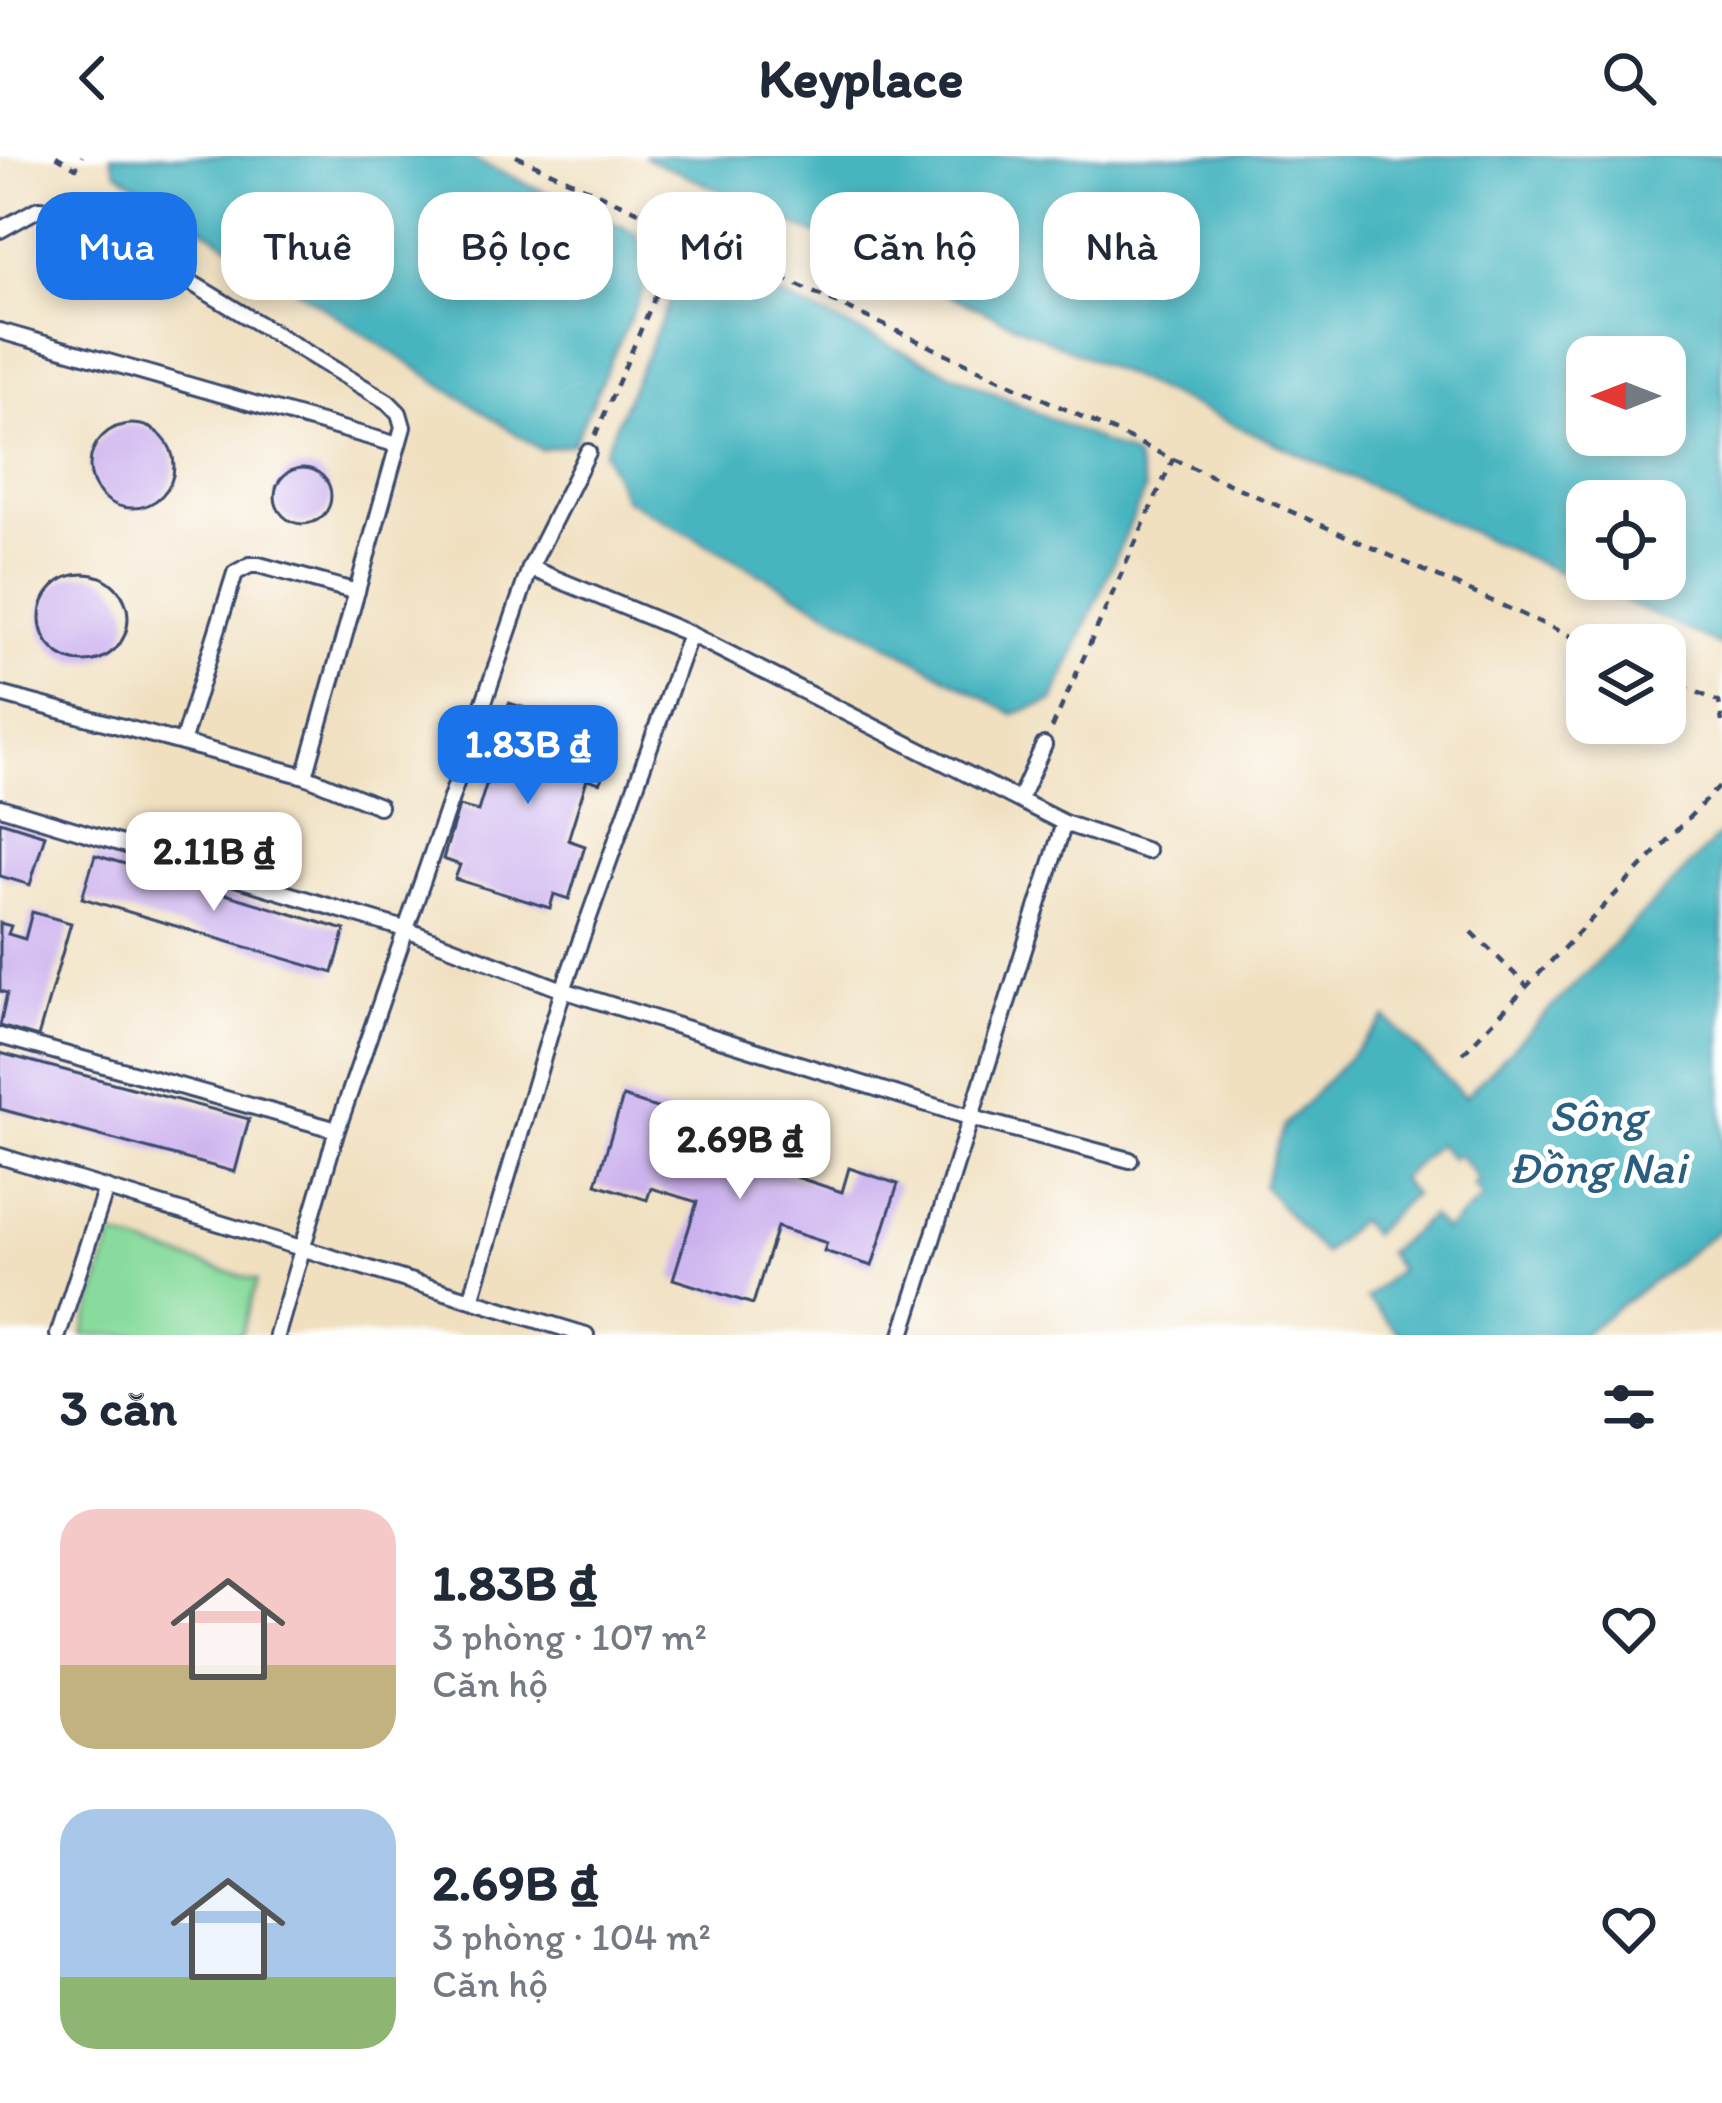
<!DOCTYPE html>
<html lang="vi">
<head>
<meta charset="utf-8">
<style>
	body { margin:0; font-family:Itim,sans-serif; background:#f6f6f7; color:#1f2937; height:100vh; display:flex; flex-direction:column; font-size:45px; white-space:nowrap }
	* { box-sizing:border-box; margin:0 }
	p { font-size:39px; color:#747a83 }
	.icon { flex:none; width:66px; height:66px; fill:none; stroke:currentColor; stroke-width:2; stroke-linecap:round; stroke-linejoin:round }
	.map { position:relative; height:1179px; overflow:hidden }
	.drawer { display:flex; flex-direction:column; background:#fff; flex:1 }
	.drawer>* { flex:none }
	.hud { position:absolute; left:36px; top:36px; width:1650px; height:108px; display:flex; gap:24px }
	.needle { width:78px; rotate:270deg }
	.tools { position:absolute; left:1566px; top:180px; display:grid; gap:24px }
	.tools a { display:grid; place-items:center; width:120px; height:120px; border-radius:24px; background:#fff; box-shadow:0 6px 18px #0003; font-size:60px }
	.price { position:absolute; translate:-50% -102px; padding:0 27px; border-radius:24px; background:#fff; color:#222; font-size:39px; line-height:78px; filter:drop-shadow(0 3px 6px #0008) }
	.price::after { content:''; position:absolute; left:50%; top:72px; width:36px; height:27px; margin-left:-18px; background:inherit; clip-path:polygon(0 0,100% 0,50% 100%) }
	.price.active { background:#1a73e8; color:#fff }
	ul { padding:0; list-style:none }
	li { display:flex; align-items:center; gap:36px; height:300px; padding:0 60px }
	li span { display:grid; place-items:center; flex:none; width:336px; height:240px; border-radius:36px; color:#555 }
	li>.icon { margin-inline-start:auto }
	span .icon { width:144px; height:144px; fill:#fffc; stroke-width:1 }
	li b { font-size:51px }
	h2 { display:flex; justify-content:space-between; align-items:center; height:144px; padding:0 60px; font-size:51px }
	.pill { padding:0 42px; border-radius:36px; background:#fff; box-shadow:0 6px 18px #0003; font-size:42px; line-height:108px }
	.pill.active { background:#1a73e8; color:#fff }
	header { display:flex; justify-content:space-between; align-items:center; height:156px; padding:0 60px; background:#fff; font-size:54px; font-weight:700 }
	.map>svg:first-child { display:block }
</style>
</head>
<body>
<header><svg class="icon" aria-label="back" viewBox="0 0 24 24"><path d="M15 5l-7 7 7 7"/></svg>Keyplace<svg class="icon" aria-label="search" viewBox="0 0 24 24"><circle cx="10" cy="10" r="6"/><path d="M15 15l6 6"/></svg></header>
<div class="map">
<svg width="1722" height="1179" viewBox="0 0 1722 1179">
	<rect width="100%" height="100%" fill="#fff"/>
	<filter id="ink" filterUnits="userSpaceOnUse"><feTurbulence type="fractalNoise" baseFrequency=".00833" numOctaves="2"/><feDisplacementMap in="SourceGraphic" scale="24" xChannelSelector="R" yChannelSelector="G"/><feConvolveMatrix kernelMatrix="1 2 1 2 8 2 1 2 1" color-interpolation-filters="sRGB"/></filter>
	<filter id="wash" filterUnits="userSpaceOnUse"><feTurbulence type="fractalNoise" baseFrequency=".004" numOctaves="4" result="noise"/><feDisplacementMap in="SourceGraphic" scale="48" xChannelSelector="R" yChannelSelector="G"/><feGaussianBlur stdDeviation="2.7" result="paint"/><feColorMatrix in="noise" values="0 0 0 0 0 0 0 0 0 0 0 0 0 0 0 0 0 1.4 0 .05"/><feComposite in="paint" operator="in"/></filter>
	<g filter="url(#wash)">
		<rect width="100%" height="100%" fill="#f0e0c0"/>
		<path fill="#88db9c" stroke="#52857d" stroke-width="3" d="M113,1080l144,45 -16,54h-158z"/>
		<path fill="#46b5c0" stroke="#30728f" stroke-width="3" fill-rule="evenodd" d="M111,0h354l171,77 17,35 -80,176 -32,6 -425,-279z
			M643,0h1079v490zM1665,201v78h-78v-78zM1665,345v78h-78v-78z
			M711,108l424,193 10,33 -92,211 -40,13 -389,-216 -20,-46 76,-174z
			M1722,676v396l-140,107h-182l-34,-37 33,-29 -12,-16 44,-37 14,15 38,-33 -10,-12 5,-7 -20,-25 -6,5 -14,-15 -38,35 13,15 -41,40 -13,-14 -35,34 -61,-68 21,-60 102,-108 79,79z"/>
		<g id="blocks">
			<path fill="#c7abec" d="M90 310a42 42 0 1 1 84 0a42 42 0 1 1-84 0Z
				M275 340a28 28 0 1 1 56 0a28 28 0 1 1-56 0Z
				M40 462a44 44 0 1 1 88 0a44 44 0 1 1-88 0Z
				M509,547l95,30 -5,15 11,3 -10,32 -13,-4 -19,61 17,6 -16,53 -15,-5 -4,14 -95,-29 5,-14 -17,-6 16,-53 19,5 18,-58 -17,-5 11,-36 14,5z
				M0,665l45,14 -15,50 -30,-9z
				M95,699l250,75 -12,43 -251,-75z
				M32,756l39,11 -33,114 -38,-11 7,-33 -7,-2v-68l11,3 -3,8 17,5z
				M0,897l249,66 -14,53 -235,-63z
				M623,941l49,16 -7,23 51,16 4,-11 68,22 -4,10 58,19 7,-24 49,16 -26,82 -48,-15 3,-8 -50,-16 -24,77 -80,-25 24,-77 -46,-14 -4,12 -51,-16z"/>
		</g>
	</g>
	<g filter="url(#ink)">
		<use href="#blocks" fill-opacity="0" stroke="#3b4a6d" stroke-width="3"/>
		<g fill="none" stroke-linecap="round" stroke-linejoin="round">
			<g stroke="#3b4a6d" stroke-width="20">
				<path id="service" d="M0,74l38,-21 35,2 315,191 11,11 4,14 -98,349 -305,-82
					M0,175l398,114
					M530,412l160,66 374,189 -162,512
					M182,587l53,-170 15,-8h9l98,27
					M305,620l74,30
					M1019,644l25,-55
					M0,651l404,122 159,61 409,128 158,42
					M1064,667l83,28
					M0,880l337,94
					M0,1000l586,179
					M471,1144l92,-310 127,-356
					M58,1179l48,-147
					M277,1179l60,-205 193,-562 58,-116"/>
			</g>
			<path stroke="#3b4a6d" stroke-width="4.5" stroke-dasharray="9 9" stroke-linecap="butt" d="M56,0l20,12 6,-12
				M516,0l167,76 -88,204
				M683,76l490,227 418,186
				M1665,522l54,24 3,20
				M1052,572l121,-269
				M1472,776l55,54
				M1463,897l259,-270"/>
			<use href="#service" stroke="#fff" stroke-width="14"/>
		</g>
	</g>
	<g text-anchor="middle" stroke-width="10" stroke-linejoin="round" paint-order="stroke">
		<g font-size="45" font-style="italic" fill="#2a5e80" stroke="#fff">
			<text x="1597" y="975">Sông<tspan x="1597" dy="52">Đồng Nai</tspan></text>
		</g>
	</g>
</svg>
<div class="tools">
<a><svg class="needle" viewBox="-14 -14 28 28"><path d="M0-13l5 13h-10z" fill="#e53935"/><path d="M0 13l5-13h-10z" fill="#747a83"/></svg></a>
<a><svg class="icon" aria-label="locate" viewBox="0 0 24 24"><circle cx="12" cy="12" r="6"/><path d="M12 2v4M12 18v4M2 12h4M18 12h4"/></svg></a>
<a><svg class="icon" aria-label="layers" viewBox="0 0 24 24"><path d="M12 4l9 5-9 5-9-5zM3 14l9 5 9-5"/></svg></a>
</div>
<b class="price active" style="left:528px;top:651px">1.83B ₫</b>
<b class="price" style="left:214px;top:758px">2.11B ₫</b>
<b class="price" style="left:740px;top:1046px">2.69B ₫</b>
<div class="hud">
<a class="pill active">Mua</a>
<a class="pill">Thuê</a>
<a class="pill">Bộ lọc</a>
<a class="pill">Mới</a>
<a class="pill">Căn hộ</a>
<a class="pill">Nhà</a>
</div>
</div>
<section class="drawer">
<h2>3 căn<svg class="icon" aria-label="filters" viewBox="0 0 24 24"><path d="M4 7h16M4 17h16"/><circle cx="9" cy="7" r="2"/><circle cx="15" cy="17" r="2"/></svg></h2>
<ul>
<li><span style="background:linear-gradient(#f6c9c9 65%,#c2b280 0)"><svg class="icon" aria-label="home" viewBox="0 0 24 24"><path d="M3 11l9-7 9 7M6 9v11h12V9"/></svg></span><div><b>1.83B ₫</b><p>3 phòng · 107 m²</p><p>Căn hộ</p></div><svg class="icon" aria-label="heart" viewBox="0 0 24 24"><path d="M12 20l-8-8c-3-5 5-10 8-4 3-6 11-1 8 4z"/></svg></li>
<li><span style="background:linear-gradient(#a9c7e8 70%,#8fb573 0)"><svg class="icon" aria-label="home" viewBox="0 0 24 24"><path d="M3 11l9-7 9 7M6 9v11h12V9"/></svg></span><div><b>2.69B ₫</b><p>3 phòng · 104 m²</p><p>Căn hộ</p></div><svg class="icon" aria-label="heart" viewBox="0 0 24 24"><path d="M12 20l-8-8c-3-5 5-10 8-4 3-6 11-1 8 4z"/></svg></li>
</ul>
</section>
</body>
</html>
